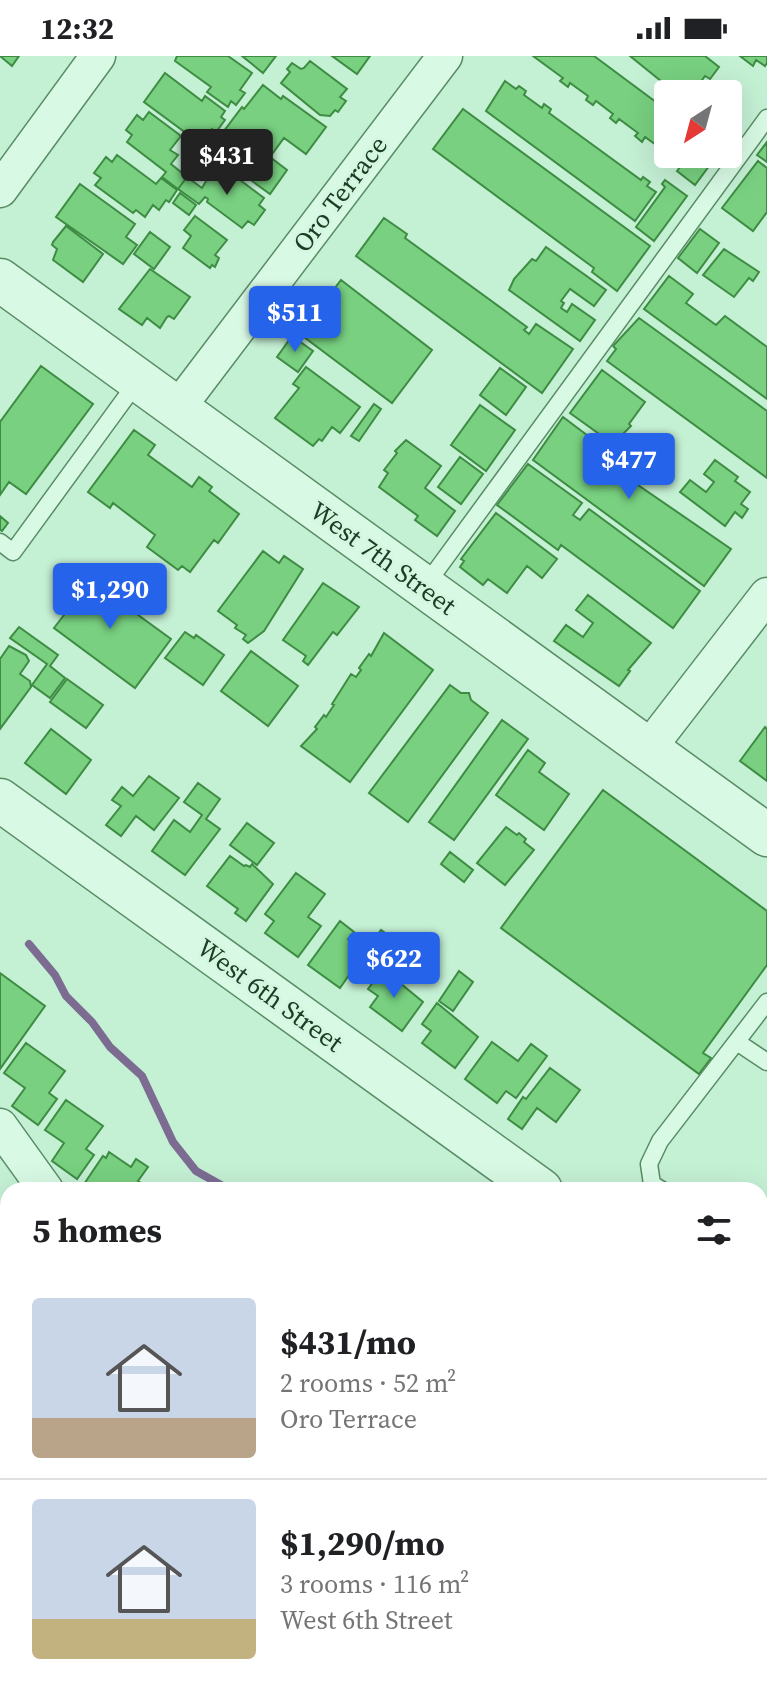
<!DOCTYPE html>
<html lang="en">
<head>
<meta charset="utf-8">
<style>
	body { margin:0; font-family:"Source Serif 4",serif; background:#f2f2f2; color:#202124; height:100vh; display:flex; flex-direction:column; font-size:30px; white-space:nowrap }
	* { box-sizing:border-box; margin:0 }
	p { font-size:26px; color:#757577 }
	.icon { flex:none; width:44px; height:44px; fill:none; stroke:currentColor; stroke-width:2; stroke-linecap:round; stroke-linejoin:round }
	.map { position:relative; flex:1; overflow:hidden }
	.drawer { position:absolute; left:0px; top:1126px; width:768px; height:512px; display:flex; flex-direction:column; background:#fff; border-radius:24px 24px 0 0; box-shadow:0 8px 32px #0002 }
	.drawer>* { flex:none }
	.needle { width:52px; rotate:216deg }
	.fabs { position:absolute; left:654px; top:24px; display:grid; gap:16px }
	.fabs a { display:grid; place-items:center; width:88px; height:88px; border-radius:8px; background:#fff; box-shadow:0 8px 32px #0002; font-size:40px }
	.price { position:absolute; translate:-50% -68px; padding:0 18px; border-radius:8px; background:#2563eb; color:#fff; font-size:26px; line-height:52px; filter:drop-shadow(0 2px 4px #0008) }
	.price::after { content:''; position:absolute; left:50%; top:48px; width:24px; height:18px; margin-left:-12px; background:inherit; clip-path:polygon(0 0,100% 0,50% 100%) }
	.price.current { background:#222; color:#fff }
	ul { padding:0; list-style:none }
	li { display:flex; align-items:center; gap:24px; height:200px; padding:0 32px }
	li+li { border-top:2px solid #e0e0e0 }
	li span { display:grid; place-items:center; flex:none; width:224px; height:160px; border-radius:8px; color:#555 }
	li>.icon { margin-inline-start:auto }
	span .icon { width:96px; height:96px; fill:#fffc; stroke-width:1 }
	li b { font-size:34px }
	h2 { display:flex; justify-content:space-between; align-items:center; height:96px; padding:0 32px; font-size:34px }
	.status { display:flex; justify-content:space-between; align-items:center; height:56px; padding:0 40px; background:#fff; direction:ltr }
	.status svg { height:22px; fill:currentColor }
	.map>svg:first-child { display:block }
</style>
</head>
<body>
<div class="status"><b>12:32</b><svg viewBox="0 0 49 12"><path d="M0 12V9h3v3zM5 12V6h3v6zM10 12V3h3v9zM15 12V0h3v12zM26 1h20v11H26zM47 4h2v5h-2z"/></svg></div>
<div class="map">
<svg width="767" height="1638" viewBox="0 0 767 1638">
	<rect width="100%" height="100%" fill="#c4f0d4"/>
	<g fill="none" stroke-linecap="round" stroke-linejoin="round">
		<path stroke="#7c6c92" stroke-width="8" d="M29,888l26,31 11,21 26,26 18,25 32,29 31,66 23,29 34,19
			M714,1630l7,8"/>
	</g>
	<path fill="#78d080" stroke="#3e8c43" stroke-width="2" d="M0,0h19l-7,10z
		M228,0l24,17 -12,17 5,3 -9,12 -5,-4 -3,6 -21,-15 4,-5 -36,-26 2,-5z
		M242,0h34l-13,17z
		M332,0h38l-13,18z
		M533,0h61l74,55v43h16l-5,8 -10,-7 -3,4 -6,-4 3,-5 -18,-13 -3,5 -7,-6 3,-3 -19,-14 -3,4 -6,-5 3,-4 -17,-13 -3,4 -7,-5 2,-4 -18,-13 -2,4 -8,-6 3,-3z
		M630,0h75l14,11 -9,12 -5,-3 -8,11 5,3 -3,4h-22z
		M740,0h27v7l-2,3 -9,-6 -3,6z
		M310,5l37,28 -7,8 6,4 -8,11 -3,-2 -5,6 -10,-1 -39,-32 9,-11 -3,-3 5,-6 9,6 3,-1z
		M165,17l37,28 3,-5 20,15 -4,6 4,3 -9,12 -4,-3 -11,15 -57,-42z
		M505,25l11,8 3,-3 7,5 -2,4 18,13 2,-4 7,5 -2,4 92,67 2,-3 7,5 -3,4 9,6 -21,29 -149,-110z
		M263,29l18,14 2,-3 43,31 -20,27 -22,-16 -14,19 17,13 -17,24 -54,-39 3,-3 -4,-3 10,-12 -4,-2 21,-28 2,2z
		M728,49l10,8 -10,13z
		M463,53l187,137 -33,45 -25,-19 2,-4 -161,-119z
		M149,56l32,24 -11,14 8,5 -7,9 16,13 -9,12 -16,-12 4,-5 -39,-30 5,-7 -6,-5 11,-15 6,5z
		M190,86l13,11 -8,10 -13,-10z
		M767,86v20l-10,-7z
		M690,98h28l-23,31 -18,-14z
		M117,99l39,29 5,-6 16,12 -8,12 -3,-2 -7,10 -6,-5 -8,12 -9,-7 -3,3 -38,-28 6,-7 -7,-5 12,-16 6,5z
		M758,105l9,7v44l-14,19 -31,-23z
		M217,112l9,6 2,-3 36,27 -5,7 6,5 -11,15 -6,-4 -6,7 -35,-26 1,-3 -3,-2 -6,7 -21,-15 9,-12 15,11 11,-19z
		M665,124l22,16 -33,45 -18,-14 29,-40 -3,-3z
		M80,128l55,40 -9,13 11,8 -14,19 -67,-47z
		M180,137l16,12 -7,10 -16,-12z
		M195,160l32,24 -12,15 4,3 -4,9 -3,-2 -2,3 -27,-20 8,-12 -7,-6z
		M384,162l23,16 -2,4 122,89 -3,3 5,4 7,-10 37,25 -31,44 -186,-137z
		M66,170l37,28 -20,28 -30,-22 4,-11 -5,-4 1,-3z
		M700,173l19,14 -22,30 -19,-15z
		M150,176l20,15 -16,22 -20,-15z
		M546,191l60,43 -12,16 -24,-17 -9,12 3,2 -3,5 6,4 5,-8 23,16 -15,21 -71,-51 5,-11 18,-20 4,2z
		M724,193l35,23 -6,9 -4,-3 -15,19 -31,-22z
		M150,213l40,28 -16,22 -5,-3 -2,1 -7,11 -13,-10 -5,7 -23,-16z
		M669,220l24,18 -7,9 30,22 9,-9 42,31v52l-123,-90z
		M341,224l91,70 -40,53 -92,-69z
		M639,262l128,93v67l-160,-117 9,-12 -3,-3z
		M292,280l21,15 -15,21 -21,-15z
		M41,310l52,38 -67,90 -17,-12 -9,13v-73z
		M306,311l54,40 -20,26 -8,-6 -10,14 -3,-2 -6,7 -38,-28 24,-30 -6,-4z
		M500,312l26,19 -20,28 -26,-20z
		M602,314l43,32 -16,22 2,2 -18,18 -43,-31z
		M374,348l7,5 -22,32 -8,-5z
		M480,349l35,25 -29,41 -35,-26z
		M563,361l53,40 -4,6 3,2 6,-9 25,19 -8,10 93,64 -27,37 -171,-126z
		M134,374l21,15 -7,10 44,32 7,-10 13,10 -3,4 30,23 -21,29 -4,-3 -24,32 -8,-6 -4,4 -31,-23 8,-12 -42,-32 -3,5 -22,-16z
		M406,384l35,26 -16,22 30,23 -18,25 -22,-16 3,-4 -39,-29 9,-14 -4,-3 13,-17 -2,-2z
		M460,401l23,17 -22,30 -23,-17z
		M715,404l23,17 -3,4 15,11 -9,12 7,5 -6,9 -7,-6 -10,14 -45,-34 10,-12 16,12 8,-10 -10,-8z
		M528,408l54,39 -9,12 7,5 9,-11 111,82 -27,37 -112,-83 -3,5 -61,-45z
		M496,457l61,46 -15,19 -15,-12 -20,27 -19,-14 -5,6 -23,-18 4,-6 -3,-2z
		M0,460l8,7 -6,8 -2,-1z
		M263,495l16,12 5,-7 19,13 -39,62 -16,12 -5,-4 3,-4 -11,-7 2,-3 -19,-14z
		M77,523l11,5 2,-4 81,59 -36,49 -81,-60 10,-13 -9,-7z
		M323,527l36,24 -22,28 -4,-3 -25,33 -5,-4 3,-5 -23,-16z
		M588,539l63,48 -23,27 2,1 -11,15 -65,-45 12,-16 17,12 10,-14 -17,-13z
		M19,571l39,28 -8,11 15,12 -15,20 -18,-13 15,-21 -37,-26z
		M185,576l9,6 2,-3 28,20 -21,30 -38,-27z
		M384,577l49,37 -83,112 -49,-36 16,-17 -2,-2 9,-12 2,2 8,-12 -2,-1 19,-30 5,3 5,-7 -2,-2 10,-14 2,2z
		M9,590l17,9 3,6 -9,13 10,7 1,6 -31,42v-70z
		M251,595l47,35 -30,40 -47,-35z
		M67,623l36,26 -17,23 -36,-26z
		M450,629l11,8h8l2,7 17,13 -80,109 -39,-29z
		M502,664l26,19 -74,101 -25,-18z
		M765,671l2,2v52l-27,-20z
		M51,673l40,31 -25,34 -41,-31z
		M528,694l17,13 -6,9 30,22 -25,36 -48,-35z
		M149,720l30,22 -25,32 -18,-14 -15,20 -15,-11 15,-19 -9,-6 10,-13 11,9z
		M198,727l22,16 -14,20 14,10 -35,46 -33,-24 22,-31 16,12 12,-17 -18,-13z
		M603,734l164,121v54l-64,88 8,5 -12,16 -198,-146z
		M247,767l27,20 -17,22 -27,-20z
		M506,771l11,8 2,-2 7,6 -2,3 10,8 -29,35 -28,-22z
		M450,796l23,18 -9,12 -23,-18z
		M230,800l14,10 2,-1 4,2 2,-3 21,20 -27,37 -11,-8 3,-4 -31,-23z
		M296,817l29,21 -17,23 13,9 -23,31 -33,-24 9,-12 -9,-7z
		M340,865l14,11 -6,7 17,13 16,-22 15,11 -33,42 -14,-8 -9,13 -32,-23z
		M383,913l40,33 -21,29 -32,-24 8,-11 -10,-7z
		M459,915l14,11 -20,29 -14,-10z
		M0,917l45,33 -45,63z
		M437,947l41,34 -23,31 -33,-25 9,-12 -9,-7z
		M492,986l26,19 13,-17 16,12 -31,42 -10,-7 -9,12 -32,-24z
		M26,987l39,28 -16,22 8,6 -19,26 -26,-19 13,-18 -21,-15z
		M550,1012l30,22 -24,32 -19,-14 -15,21 -14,-10 15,-22 3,2z
		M66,1044l37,26 -17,23 8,6 -17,24 -25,-18 12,-18 -19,-13z
		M109,1096l22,15 5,-8 12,8 -10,14 3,2 -3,7h-50l-6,-3 21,-31 3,2z
		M8,1168v64l-8,-12v-47z
		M8,1247v19l-8,-12z
		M8,1318v61l-8,-10v-45z
		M0,1420l8,9v35l-6,8z
		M4,1489l4,3v60l-8,-6v-52z
		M89,1630h49l-1,8h-50z
		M268,1630h4l10,8h-20z
		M437,1630h46l10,7 -62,1z"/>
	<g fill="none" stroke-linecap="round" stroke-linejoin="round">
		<g stroke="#598c64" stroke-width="19">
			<path id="service" d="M0,486l13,10 124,-170
				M425,530l342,-468
				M737,986l30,20
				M662,1134l-10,-6 -3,-20 11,-23 107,-139
				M760,1202l7,5
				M0,1405l8,9
				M0,1621l8,-6"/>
		</g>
		<g stroke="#598c64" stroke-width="37">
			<path id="minor" d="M0,134l98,-134
				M177,353l268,-353
				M648,693l119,-154
				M0,1070l46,64
				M349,1630l2,8"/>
		</g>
		<g stroke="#598c64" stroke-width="45">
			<path id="tertiary" d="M0,224l767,555
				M0,744l541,390
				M760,1295l7,5"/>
		</g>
		<use href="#service" stroke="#d8fae5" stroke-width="16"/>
		<use href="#minor" stroke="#d8fae5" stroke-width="34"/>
		<use href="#tertiary" stroke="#d8fae5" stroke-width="42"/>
	</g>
	<g text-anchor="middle" stroke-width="6" stroke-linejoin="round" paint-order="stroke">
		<g font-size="26" fill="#1e3b23" stroke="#d4f7e1">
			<text transform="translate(340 138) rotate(-53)" y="9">Oro Terrace</text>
			<text transform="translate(383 502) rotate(36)" y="9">West 7th Street</text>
			<text transform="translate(270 939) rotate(36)" y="9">West 6th Street</text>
		</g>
	</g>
</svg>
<div class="fabs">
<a><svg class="needle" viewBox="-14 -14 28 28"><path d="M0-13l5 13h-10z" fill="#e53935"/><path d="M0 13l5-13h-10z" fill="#757577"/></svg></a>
</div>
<b class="price current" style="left:227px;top:141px">$431</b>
<b class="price" style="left:295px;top:298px">$511</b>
<b class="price" style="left:629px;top:445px">$477</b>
<b class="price" style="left:110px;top:575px">$1,290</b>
<b class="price" style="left:394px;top:944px">$622</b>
<section class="drawer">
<h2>5 homes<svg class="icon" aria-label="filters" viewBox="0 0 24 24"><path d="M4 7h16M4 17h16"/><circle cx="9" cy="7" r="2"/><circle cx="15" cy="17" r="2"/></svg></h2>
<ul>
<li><span style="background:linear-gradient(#c9d6e8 75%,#b9a48a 0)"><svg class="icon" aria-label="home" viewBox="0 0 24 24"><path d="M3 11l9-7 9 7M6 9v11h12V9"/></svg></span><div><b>$431/mo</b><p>2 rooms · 52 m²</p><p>Oro Terrace</p></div></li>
<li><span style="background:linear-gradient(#c9d6e8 75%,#c2b280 0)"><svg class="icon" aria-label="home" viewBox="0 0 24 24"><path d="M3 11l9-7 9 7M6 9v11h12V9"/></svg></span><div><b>$1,290/mo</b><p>3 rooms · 116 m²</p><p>West 6th Street</p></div></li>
</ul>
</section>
</div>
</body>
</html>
